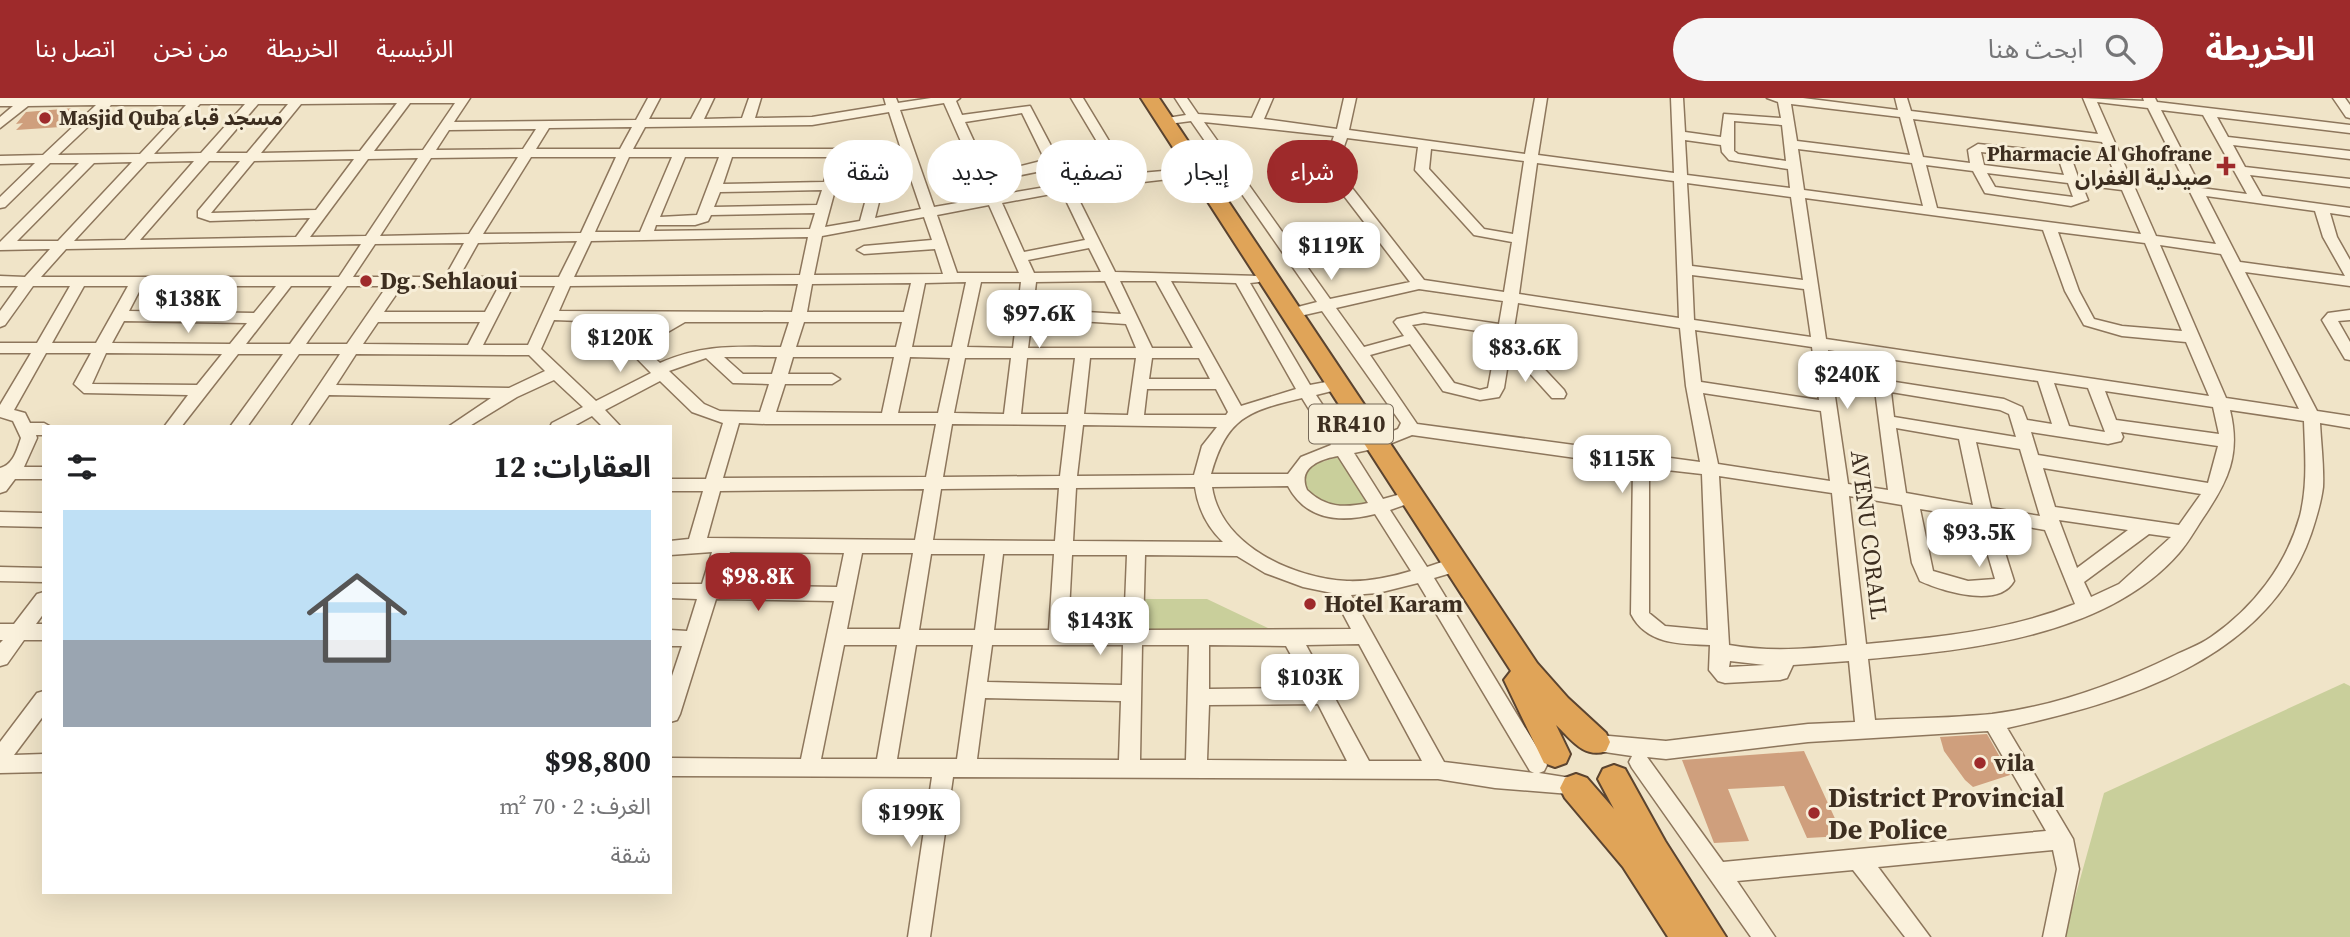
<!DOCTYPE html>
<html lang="ar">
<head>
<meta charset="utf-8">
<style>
	body { margin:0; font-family:"Source Serif 4","Noto Sans Arabic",serif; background:#f6f6f6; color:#202124; direction:rtl; height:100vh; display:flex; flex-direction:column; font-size:26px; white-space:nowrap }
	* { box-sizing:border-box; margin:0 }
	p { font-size:23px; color:#757577 }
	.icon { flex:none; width:38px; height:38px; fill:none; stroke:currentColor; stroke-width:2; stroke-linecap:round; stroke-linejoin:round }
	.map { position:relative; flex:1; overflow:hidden; direction:ltr }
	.sheet { position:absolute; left:42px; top:327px; width:630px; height:469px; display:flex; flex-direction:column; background:#fff; border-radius:0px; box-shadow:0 7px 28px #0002; direction:rtl }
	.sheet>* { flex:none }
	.top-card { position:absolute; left:693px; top:42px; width:665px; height:63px; direction:rtl; display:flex; gap:14px }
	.price { position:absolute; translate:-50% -60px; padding:0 16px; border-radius:14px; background:#fff; color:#222; font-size:23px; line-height:46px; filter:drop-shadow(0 2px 4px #0008) }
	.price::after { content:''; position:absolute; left:50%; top:42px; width:21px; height:16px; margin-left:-10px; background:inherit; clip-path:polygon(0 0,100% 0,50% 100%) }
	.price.selected { background:#9e2a2b; color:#fff }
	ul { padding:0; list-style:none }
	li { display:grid; align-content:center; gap:14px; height:371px; padding:0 21px }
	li+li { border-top:2px solid #e0e0e0 }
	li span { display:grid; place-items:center; height:217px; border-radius:0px; color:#555 }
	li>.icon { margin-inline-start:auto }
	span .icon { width:126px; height:126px; fill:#fffc; stroke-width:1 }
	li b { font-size:30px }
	h2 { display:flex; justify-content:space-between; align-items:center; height:84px; padding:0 21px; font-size:30px }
	.tag { padding:0 24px; border-radius:32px; background:#fff; box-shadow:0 7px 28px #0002; font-size:24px; line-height:63px }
	.tag.selected { background:#9e2a2b; color:#fff }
	header { display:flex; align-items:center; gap:42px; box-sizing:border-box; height:98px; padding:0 35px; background:#9e2a2b; color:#fff }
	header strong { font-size:33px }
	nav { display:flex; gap:38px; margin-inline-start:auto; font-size:24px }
	.search { width:490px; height:63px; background:#f6f6f6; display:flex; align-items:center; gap:18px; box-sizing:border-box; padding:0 24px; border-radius:38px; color:#757577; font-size:26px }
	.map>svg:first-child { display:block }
</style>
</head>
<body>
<header>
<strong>الخريطة</strong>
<div class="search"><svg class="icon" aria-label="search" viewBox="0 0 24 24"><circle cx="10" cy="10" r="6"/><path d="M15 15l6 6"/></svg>ابحث هنا</div>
<nav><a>الرئيسية</a><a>الخريطة</a><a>من نحن</a><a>اتصل بنا</a></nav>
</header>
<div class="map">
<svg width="2350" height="839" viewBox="0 0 2350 839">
	<rect width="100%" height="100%" fill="#f0e4c8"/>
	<path fill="#c9cf9b" d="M1341,358l28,48c-25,7 -57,5 -68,-23l8,-15z
		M1139,501h68l63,30v6h-133z
		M2344,585l6,3v251h-286l40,-144z"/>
	<path fill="#cf9f7d" d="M75,10l-14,19 -45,3 7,-7 -7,1 10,-12z
		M1987,636l23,41 -37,12 -8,-7 -21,-29 -4,-14z
		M1804,653l39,85 -36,2 -23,-52 -56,3 21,52 -35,2 -32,-83z"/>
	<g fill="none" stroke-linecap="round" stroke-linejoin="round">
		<g stroke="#8d765c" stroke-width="3">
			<path id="minor" d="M0,0h470l-16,24 182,-2 12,-22h12l-11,21h42l11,-21h12l-10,21 38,-1 7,-20h12l-6,20 57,-1 74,-12 -2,-7h12l2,5 33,-5h29l-4,3 6,14 68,-9 29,55 -8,8 -59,12 7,14 118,-20 -46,-77h12l46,76 57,-5 7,4 -7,4 -112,13 41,82 144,4 2,3 -2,3 -9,1 60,102 16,-3 8,5 -2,4 -16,4 31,47 22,-1 29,-12 3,-6 -79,-112 -31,7 -5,-2 -2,-3 2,-3 31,-8 -126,-181 -30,4v-6l25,-4 -11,-17h12l11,16 54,4 9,-20h12l-9,21 73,10 7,-31h12l-7,32 176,24 10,-56h12l-9,57 136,18 -3,-75h12l2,34 36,5 3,-23 57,4 -3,-16 -11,-4h36l95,12 -3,-12h12l4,13 187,23 -15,-36 61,3 -1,-3h12l2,4 193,23v8l-133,-16 11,20 122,14v8l-117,-14 12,22 105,12v8l-100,-12 12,21 88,12v8l-20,-3 7,24 13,23v26l-105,-14 72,139 33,5v12l-30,-5c1,21 4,43 3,64 -2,16 -7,32 -12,47 -44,126 -186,168 -304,194l66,111 6,30 -14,68h-22l14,-68 -4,-19 -175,17 52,70h-25l-52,-67 -116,11 38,56h-24l-119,-169 -3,-6 3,-6 -41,-6 -3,-6 3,-6 7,-3 68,6 142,-17 47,-2 -6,-61 -56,4 -6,13 -7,2 -55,3 -7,-2 -9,-11 1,-25c-31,-1 -64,-1 -79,-31l2,-148 -221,-31 -30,12 -28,6 29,46 18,-5 6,2 3,4 -3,4 -17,6 37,57 18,-6 6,2 3,5 -3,5 -17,5 110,181 3,6 -3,6 -5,2 38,6 3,6 -3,6 -7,3 -75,-6 -57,-9 -485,-2 -23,160h-22l24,-160 -262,-1v-18l131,1 33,-158 -118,-2 -36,115 -3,6 -7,2v-40l12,-36h-12v-16l17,1 10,-32 -27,-1v-14h32l10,-32 -42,3v-14l19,-2 14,-48h-33v-12h36l17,-56 -31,-11 -32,-31 -55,29 16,17h-18l-11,-11 -20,11h-22l2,-4 31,-16 -29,-27 -37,17 -49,30h-20l43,-29 -162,-3 -22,32h-16l49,-73h-41l-52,73h-17l53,-73h-45l-57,73h-17l24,-32 -104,-2 -10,-9 17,-31h-45l-32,57 11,3 5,10h14l7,4h-7v8h-8l1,3 -13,29h20v12h-29l-9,12 -6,2v-25c13,-3 17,-18 21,-30l-8,-17 -13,-4v-12l31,-52h-31v-10h37l33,-57h-37l-28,39 -5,2v-16l18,-25h-18v-10l25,1 25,-28 -50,1v-8l79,-79h-29l-45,44 -5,1v-11l35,-34 -35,1v-8l43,-1 53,-50 -68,1 -28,22v-11l13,-11h-13zM2097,4l51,6 68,136 -60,-8zM397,5l-37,48 -99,2 40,-49zM410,5h45l-32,47 -49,1zM944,5l42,95 -52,9 -34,-97zM200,6h45l-44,49 -47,1zM258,6h30l-41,49h-31zM1791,6l109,13 10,38 -113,-14zM111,7h75l-46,49 -82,1zM2161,12l42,5 44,79 -46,-6zM889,14l11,34 -61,3h-206l12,-22 167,-2zM1022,15l23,47 -56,14 -24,-52zM1913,21l189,23 16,40 -40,-5 -7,-20 -7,-4 -86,-9 -10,6 2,13 -47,-6zM1734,23l48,4 4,36 -48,-7 -4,-3zM1204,24l130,14 -11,30 2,5 85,111 -80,17zM632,29l-12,22h-84l13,-21zM536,31l-13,20 -87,1 13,-20zM1347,40l71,9 -3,23 59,65 38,7 -8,50 -80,-12 -86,-110 -1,-4zM1685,42l36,5 1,7 7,8 59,9 2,19 -103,-13zM1431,51l93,12 -11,73 -29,-5 -55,-60zM1798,51l114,14 11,43 -119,-16zM1981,54l78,8 5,15 -80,-10zM902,55l19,56 -46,9 16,-64zM878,57l-18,66 -35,6 19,-70zM518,59l-49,77 -89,2 51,-78zM531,59h85l-35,76 -98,1zM629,59h43l-32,75h-45zM685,59h34l-22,58 -37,2zM732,59h99l-7,25 -101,2zM418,60l-52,78 -56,1 58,-78zM354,61l-38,51 -105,3 43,-52zM194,63l-69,79 -51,1 73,-79zM209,63h31l-42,50v6l12,4 100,-3 -14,19 -156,3zM132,64l-74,79h-41l77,-78zM1537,65l137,18 5,137 -160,-24zM1926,67l47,6 12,22 86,13 17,-6 -6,-15 40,5 19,44 -204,-26zM1987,75l81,10 5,14 -78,-10zM1687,85l104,14 12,83 -111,-14zM822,92l-5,15 -103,2 6,-15zM1062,94l23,48 -61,12 -22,-49zM2206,98l109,15 8,26 22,39 -105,-14zM1805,100l238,32 22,61 19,34 38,11 64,6 23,54 -383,-57zM989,107l30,68h-62l-20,-58zM815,115l-5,16 -156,2 2,-6h39l13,-4 3,-6zM924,119l8,23 -68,6 -7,4 7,4 71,-5 8,25 -129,1 8,-39zM2058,134l87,11 37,88 -60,-5 -28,-7 -15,-28zM808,139l-8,38 -226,2 17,-36zM577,143l-18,36h-100l19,-34zM464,145l-19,34h-92l22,-33zM361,146l-22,33h-298l25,-28zM2160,147l61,9 78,155 -73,-11zM1089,150l12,24 -67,1 -6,-13zM1692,177l112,14 7,48 -117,-17zM1105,183l16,33 -88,-5 3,-27zM1120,183h36l37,67h-41zM1171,183l65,2 60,106 -55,17zM966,184l-14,65h-40l13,-64zM981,184h40l-8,66 -46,-1zM911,185l-7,29h-97l5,-28zM798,186l-6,28 -233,-1 11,-25zM84,188h44l-32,57h-44zM142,188h134l-22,27 -125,-2zM291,188h41l-42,58h-44zM347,188h40l-40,58h-41zM402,188h97l-14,26h-101zM513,188h42l-27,59h-45zM1419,191l84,12 -4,23 -75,-11 -27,6 -3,3 10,14 -40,11 -28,-39zM1518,205l162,25 6,58 14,76 -283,-38 -47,-69 40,-11 33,47 37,9 19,-3 5,-9 4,-25 16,4 28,31h12l2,-4 -2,-4 -29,-31 -25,-6zM1032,220l94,6 10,24h-108zM554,222l54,2 3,10 40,41 -55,28 -55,-52zM124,223l123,2 -17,21 -118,-1zM378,224h102l-12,23 -105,-1zM623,224h40l-29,16 -11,-10zM685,224h104l-8,25c-47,0 -77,-3 -121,16l-18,-16zM804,224h98l-6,25h-100zM1424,225l74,11 -10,54 -8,2 -26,-7 -42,-58zM1695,232l117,17 7,53 -118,-18zM1828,252l210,31 14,43 -25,-4 -5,-13 -18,-8 -173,-27zM106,255l116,1 -25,31 -105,-1zM356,256l173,1 16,16 -36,17 -173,-3zM724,259h53l-5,17h-29zM793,259h101l-12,56 -106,-1 9,-28h47l8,-5 -8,-5h-44zM910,259l40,1 -12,55h-40zM706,260l27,25 36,1 -9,28 -40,-1 -16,-7 -35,-33zM965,260h46l-7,56 -50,-1zM1027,260h48l-7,56h-47zM1090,260h46l-8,57 -44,-1zM1152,260h47l11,21h-61zM1833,285l42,7 13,100 -40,-6zM2054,285l34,5 17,44 -36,-6zM1147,291h69l12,23 -2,3h-82zM2105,293l108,16 6,27 -103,-14zM1891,294l109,18 9,4 7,23 -122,-20zM1703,295l118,18 9,70 -112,-17zM1302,300l29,47 -30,12 -13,17h-77c16,-56 36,-63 91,-76zM2230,312l74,11c1,32 4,63 -4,95 -14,50 -47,92 -89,121 -11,8 -26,13 -38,19 -57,28 -118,50 -181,58 -39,4 -78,4 -117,6l-7,-61c102,-9 239,-23 311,-106 9,-10 16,-23 24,-35 25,-37 38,-63 27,-108zM739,325l27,1h170l-10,53 -203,1zM952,326l114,1 -6,51 -117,1zM1083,327l134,2 -15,19 -8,29 -117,1zM1896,330l63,11 14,66 -67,-12zM2031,334l77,12 13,-3 2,-4 -2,-5 97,14 -10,37 -170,-28zM1976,344l44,7 20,67 -49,-8zM1338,358l30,47c-24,5 -42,5 -61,-13 -10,-22 13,-31 31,-34zM1649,370l53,6 6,156 -43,-4 -16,-13zM2043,370l158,26 -22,31 -124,-18zM1719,378l113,17 15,152c-39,4 -78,7 -118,0zM1288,388c18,34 52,37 87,28l36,57c-20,6 -42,11 -64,10 -54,-3 -126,-35 -135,-94zM1195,389c3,21 12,40 28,55l-150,-1 3,-53zM1059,390l-4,53 -122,-1 8,-51zM924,391l-9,51 -208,-2 13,-47zM1849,398l53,9 10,58 8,18c22,10 79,28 94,0l-19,-60 50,9 30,74c-67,27 -137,33 -209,40zM1920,411l57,9 18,61 -27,2 -35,-10zM2059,422l69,10 -51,38zM2149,436l22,3 -52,47 -28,13 -7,-15zM730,454l114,1 -7,34 -117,-2zM862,455h51l-13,76h-53zM931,456h54l-10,76h-56zM1003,456h51l-5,76h-55zM1072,457h55l-3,75h-56zM1145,457l92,1 28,17 38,14 29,6 19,36 -208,1zM1418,485l112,188 4,2 -90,-11 -93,-167 27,-2zM1359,546l63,117h-53l-63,-116zM844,547h53l-20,114h-56zM916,547h57l-16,114h-60zM992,547h131l-1,40 -135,-3zM1142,547h47l-3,115h-46zM1209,547l77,1 23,42 -100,1zM1730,563l35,4 -36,2zM985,600l136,3 -2,59 -142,-1zM1318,606l29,57 -140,-1 2,-55zM1988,633l58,100 -323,31 -76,-105 19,2 142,-17z
				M2333,0h12l5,7v13l-4,-1z
				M2350,212v10l-12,1 12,21v18l-5,-1 -23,-39 6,-7z
				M0,414l44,1v14l-44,-1z
				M0,469l44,1v14l-44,-1z
				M44,494v21l-8,11h8v16h-20l-17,24 -7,2v-23l3,-3h-3v-16h14l23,-30z
				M44,593v24l-30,40 30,-1v18l-44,1v-31l37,-49z"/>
		</g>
		<g stroke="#5b4430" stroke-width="4">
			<path id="highway" d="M1141,0h18l378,565 31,35 38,35 4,9 -4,9c-22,8 -35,-12 -50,-26l14,29 -4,9 -11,4 -11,-4 -40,-83 7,-9z
				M1614,667l11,4 40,72 61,96h-58l-45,-70 -58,-69 -5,-10 5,-10 11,-4 11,4 27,31 -16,-30 5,-10z"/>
		</g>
		<use href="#minor" fill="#faf1dc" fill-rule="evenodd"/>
		<use href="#highway" fill="#e0a458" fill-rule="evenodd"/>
	</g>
	<g fill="#9e2a2b" stroke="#f7eed8" stroke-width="2.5">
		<circle cx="45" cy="20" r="7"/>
		<path d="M2222.5 57.5h7v7h7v7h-7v7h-7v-7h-7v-7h7z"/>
		<circle cx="366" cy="183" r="7"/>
		<circle cx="1310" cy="506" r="7"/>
		<circle cx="1980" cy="665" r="7"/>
		<circle cx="1814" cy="715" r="7"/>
	</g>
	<g text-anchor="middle" stroke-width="6" stroke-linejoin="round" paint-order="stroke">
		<g font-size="21" font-weight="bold" fill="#3d2e20" stroke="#f7eed8" text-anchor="start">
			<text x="59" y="27">Masjid Quba مسجد قباء</text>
			<text x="2212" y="63" text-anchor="end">Pharmacie Al Ghofrane<tspan x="2212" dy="24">صيدلية الغفران</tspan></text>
		</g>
		<rect fill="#f7eed8" stroke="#756857" stroke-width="2" x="1309" y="306.5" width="84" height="39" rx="5"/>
		<g font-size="23" font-weight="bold" fill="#3d2e20">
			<text x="1351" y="334">RR410</text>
		</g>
		<g font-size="24" font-weight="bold" fill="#3d2e20" stroke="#f7eed8" text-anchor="start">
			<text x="380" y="191">Dg. Sehlaoui</text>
			<text x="1324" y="514">Hotel Karam</text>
			<text x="1994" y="673">vila</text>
		</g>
		<g font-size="24" fill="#3d2e20" stroke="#f7eed8">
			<text transform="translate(1869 437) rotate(83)" y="8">AVENU CORAIL</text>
		</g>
		<g font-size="28" font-weight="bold" fill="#3d2e20" stroke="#f7eed8" text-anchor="start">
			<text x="1828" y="709">District Provincial<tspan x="1828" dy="32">De Police</tspan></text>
		</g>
	</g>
</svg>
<b class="price" style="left:1331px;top:184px">$119K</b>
<b class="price" style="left:188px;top:237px">$138K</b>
<b class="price" style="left:1039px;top:252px">$97.6K</b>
<b class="price" style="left:620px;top:276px">$120K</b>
<b class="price" style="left:1525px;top:286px">$83.6K</b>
<b class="price" style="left:1847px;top:313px">$240K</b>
<b class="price" style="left:1622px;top:397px">$115K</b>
<b class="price" style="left:1979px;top:471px">$93.5K</b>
<b class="price selected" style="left:758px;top:515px">$98.8K</b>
<b class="price" style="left:1100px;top:559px">$143K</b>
<b class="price" style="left:1310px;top:616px">$103K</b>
<b class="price" style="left:911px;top:751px">$199K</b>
<div class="top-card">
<a class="tag selected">شراء</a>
<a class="tag">إيجار</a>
<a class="tag">تصفية</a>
<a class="tag">جديد</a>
<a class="tag">شقة</a>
</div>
<section class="sheet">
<h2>العقارات: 12<svg class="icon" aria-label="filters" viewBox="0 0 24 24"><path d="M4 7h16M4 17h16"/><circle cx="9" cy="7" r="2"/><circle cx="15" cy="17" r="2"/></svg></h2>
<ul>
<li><span style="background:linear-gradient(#bfe0f5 60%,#9aa5b1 0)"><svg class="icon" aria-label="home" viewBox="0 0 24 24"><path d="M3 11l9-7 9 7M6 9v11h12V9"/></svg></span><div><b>$98,800</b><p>الغرف: 2 · 70 m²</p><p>شقة</p></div></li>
</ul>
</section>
</div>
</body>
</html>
